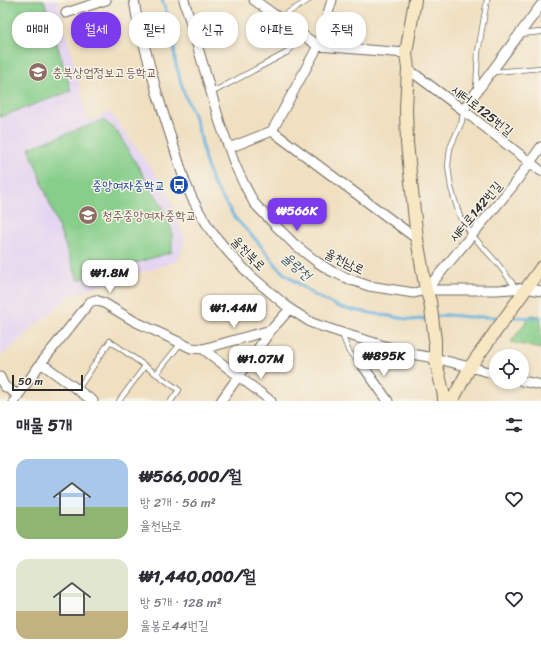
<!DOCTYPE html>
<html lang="ko">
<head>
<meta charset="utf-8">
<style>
	body { margin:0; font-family:Sriracha,"Poor Story",sans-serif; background:#f2f2f3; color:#2b2b33; height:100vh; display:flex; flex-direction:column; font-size:15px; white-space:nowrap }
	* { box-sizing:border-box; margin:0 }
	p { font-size:13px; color:#7c7c81 }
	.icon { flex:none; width:22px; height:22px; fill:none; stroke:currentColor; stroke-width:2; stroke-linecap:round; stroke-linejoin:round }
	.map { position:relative; height:401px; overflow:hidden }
	.panel { display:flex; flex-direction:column; background:#fff; flex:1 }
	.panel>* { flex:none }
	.banner { position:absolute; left:12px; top:12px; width:517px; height:36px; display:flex; gap:8px }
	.buttons { position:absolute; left:489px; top:349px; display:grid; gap:8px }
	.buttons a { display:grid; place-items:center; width:40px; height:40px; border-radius:50%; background:#fff; box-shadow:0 2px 6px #0003; font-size:20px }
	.scale { position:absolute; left:12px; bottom:10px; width:71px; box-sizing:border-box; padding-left:4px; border:2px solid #2b2b2b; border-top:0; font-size:11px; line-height:14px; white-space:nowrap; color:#2b2b2b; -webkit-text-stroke:3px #f7f3e8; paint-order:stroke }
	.price { position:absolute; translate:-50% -34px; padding:0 9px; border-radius:8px; background:#fff; color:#222; font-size:13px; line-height:26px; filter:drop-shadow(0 1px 2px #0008) }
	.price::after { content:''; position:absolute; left:50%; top:24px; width:12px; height:9px; margin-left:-6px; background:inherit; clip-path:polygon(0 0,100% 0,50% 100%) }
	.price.active { background:#7c3aed; color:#fff }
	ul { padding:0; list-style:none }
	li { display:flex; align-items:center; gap:12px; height:100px; padding:0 16px }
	li span { display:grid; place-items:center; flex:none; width:112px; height:80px; border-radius:12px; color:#555 }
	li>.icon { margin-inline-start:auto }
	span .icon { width:48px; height:48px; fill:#fffc; stroke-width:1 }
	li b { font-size:17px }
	h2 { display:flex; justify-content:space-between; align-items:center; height:48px; padding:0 16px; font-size:17px }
	.pill { padding:0 14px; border-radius:16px; background:#fff; box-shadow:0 2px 6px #0003; font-size:14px; line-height:36px }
	.pill.active { background:#7c3aed; color:#fff }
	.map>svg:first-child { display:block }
</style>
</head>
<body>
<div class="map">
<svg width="541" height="401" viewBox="0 0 541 401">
	<rect width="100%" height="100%" fill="#f7f3e8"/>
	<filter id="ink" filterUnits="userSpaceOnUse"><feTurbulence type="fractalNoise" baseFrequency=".025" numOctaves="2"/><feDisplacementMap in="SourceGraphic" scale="8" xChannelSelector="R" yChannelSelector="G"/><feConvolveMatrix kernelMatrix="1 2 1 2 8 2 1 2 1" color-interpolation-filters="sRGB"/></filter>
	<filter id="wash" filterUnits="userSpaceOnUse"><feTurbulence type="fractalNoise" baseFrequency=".012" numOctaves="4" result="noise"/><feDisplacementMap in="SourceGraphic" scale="16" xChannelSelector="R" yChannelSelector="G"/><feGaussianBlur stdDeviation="0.9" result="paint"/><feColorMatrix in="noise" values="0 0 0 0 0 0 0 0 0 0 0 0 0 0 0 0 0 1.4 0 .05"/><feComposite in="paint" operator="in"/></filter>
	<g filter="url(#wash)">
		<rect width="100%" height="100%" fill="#f0e0c1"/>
		<path fill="#e3d3f2" d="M0,0h58l30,120 22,-8 57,78 18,51 -7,20 -105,33 -41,34 -30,28 -2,-6z"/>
		<path fill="#86ce8a" stroke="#587c5a" d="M0,0h44l27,91 -71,26z
			M103,120l13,10 48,79 8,22v21l-94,28 -49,-132z
			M531,315l10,1v33l-30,-7z"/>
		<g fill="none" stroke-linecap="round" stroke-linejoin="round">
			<path stroke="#68b4e1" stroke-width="3" d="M162,0l11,30 1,8 1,23 9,32 10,22 7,23 4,22 8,23 22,35 22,23 24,30 33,24 27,13 71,12 17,-2
				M434,317l13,-2 23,2h32
				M510,317l31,1"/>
		</g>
	</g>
	<g filter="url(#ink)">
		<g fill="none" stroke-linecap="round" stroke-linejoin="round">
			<g stroke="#706a60" stroke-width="6">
				<path id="lane" d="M279,18l30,-18
					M521,34l20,-2
					M493,72l48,-4
					M476,90l2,-38 9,-52
					M211,93l75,-40 18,-17
					M463,110l-1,11 -12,27 -2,18 3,22 9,29 12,18 26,29 18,24
					M342,334l7,18 14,14
					M156,374l25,-31
					M78,389l32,-48 69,49 -8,11
					M119,401l26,-35"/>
			</g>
			<g stroke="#706a60" stroke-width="11">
				<path id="street" d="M134,0l3,18 20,75 28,89 7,16 8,15 11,18 19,23 21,22 39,33 22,14 30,10 69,21 24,4 61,16
					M184,0l36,123 15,42 9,19 10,19 17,18 23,23 23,18 14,9 18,8 20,7 45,7 12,-3h71l30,-2 14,3
					M254,0l64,46 88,7
					M66,13l40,-13
					M408,69l55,41 78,61
					M463,110l78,-105
					M272,131l145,108
					M229,148l43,-17 46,-85 14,-46
					M426,290l86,-103 29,-40
					M203,349l68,-19
					M41,363l52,38
					M363,366l25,35
					M0,377l4,9 14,9
					M522,381l19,4
					M14,401l27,-38 49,-61 5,-2 9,3 30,18 47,22 10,5 12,1 68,52
					M221,401l50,-71 19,-21"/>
			</g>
			<g stroke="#706a60" stroke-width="14">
				<path id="secondary" d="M415,0l-9,53 2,16 -2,39 1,35 6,58 4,38 9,51 4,11 5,39v18l9,38v5
					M452,401l18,-34 71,-99"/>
			</g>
			<use href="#lane" stroke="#fff" stroke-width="4.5"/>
			<use href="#street" stroke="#fff" stroke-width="9"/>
			<use href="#secondary" stroke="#f7e8c3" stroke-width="12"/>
		</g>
	</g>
	<defs>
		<g id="school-disc" transform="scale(1)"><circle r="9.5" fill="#8d6e63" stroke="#f7f3e8"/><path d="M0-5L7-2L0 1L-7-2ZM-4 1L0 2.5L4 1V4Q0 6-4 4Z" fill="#fff"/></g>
		<g id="bus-disc" transform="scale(1)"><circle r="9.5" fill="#1a4fb4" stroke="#f7f3e8"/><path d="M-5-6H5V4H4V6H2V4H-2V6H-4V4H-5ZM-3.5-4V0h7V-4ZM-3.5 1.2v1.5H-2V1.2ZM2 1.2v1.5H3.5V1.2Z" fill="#fff"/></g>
	</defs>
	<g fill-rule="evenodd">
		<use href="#school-disc" x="38" y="72"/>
		<use href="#bus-disc" x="179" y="185"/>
		<use href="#school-disc" x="88" y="215"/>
	</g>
	<g text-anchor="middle" stroke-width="3" stroke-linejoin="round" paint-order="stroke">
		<g font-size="13" fill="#785e54" stroke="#f7f3e8" text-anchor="start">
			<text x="52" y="77">충북상업정보고등학교</text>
			<text x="102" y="220">청주중앙여자중학교</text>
		</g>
		<g font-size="13" fill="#2b2b2b" stroke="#f7f3e8">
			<text transform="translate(483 110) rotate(38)" y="5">새터로125번길</text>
			<text transform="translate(475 211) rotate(-50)" y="5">새터로142번길</text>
			<text transform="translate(249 253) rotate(46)" y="5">율천북로</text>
			<text transform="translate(345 261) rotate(26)" y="5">율천남로</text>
		</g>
		<g font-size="13" fill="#164399" stroke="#f7f3e8" text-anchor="end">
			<text x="165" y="190">중앙여자중학교</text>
		</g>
		<g font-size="14" font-style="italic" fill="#3d5462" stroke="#f7f3e8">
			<text transform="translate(297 266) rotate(41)" y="5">율량천</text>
		</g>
	</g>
</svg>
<div class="buttons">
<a><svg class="icon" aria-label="locate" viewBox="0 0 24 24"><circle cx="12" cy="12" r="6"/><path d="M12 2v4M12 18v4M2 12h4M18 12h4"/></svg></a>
</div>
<div class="scale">50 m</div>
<b class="price active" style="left:297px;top:232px">₩566K</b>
<b class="price" style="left:110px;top:294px">₩1.8M</b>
<b class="price" style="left:234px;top:329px">₩1.44M</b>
<b class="price" style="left:384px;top:377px">₩895K</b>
<b class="price" style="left:261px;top:380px">₩1.07M</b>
<div class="banner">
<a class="pill">매매</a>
<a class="pill active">월세</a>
<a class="pill">필터</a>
<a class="pill">신규</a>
<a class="pill">아파트</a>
<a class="pill">주택</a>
</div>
</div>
<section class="panel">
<h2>매물 5개<svg class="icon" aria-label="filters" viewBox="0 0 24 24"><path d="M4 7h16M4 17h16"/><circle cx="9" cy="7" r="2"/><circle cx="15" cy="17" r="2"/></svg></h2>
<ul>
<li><span style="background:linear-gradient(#a9c7e8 60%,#8fb573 0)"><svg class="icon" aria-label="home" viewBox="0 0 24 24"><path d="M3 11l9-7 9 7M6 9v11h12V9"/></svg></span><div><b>₩566,000/월</b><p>방 2개 · 56 m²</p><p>율천남로</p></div><svg class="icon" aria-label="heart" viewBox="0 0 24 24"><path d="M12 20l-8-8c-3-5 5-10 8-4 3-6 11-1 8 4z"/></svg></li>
<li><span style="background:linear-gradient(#dfe7d0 65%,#c2b280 0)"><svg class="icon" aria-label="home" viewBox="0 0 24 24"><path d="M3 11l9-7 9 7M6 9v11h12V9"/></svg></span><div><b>₩1,440,000/월</b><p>방 5개 · 128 m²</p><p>율봉로44번길</p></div><svg class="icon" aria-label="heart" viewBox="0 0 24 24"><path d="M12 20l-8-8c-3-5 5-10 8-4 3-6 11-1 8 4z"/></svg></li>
</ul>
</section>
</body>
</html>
